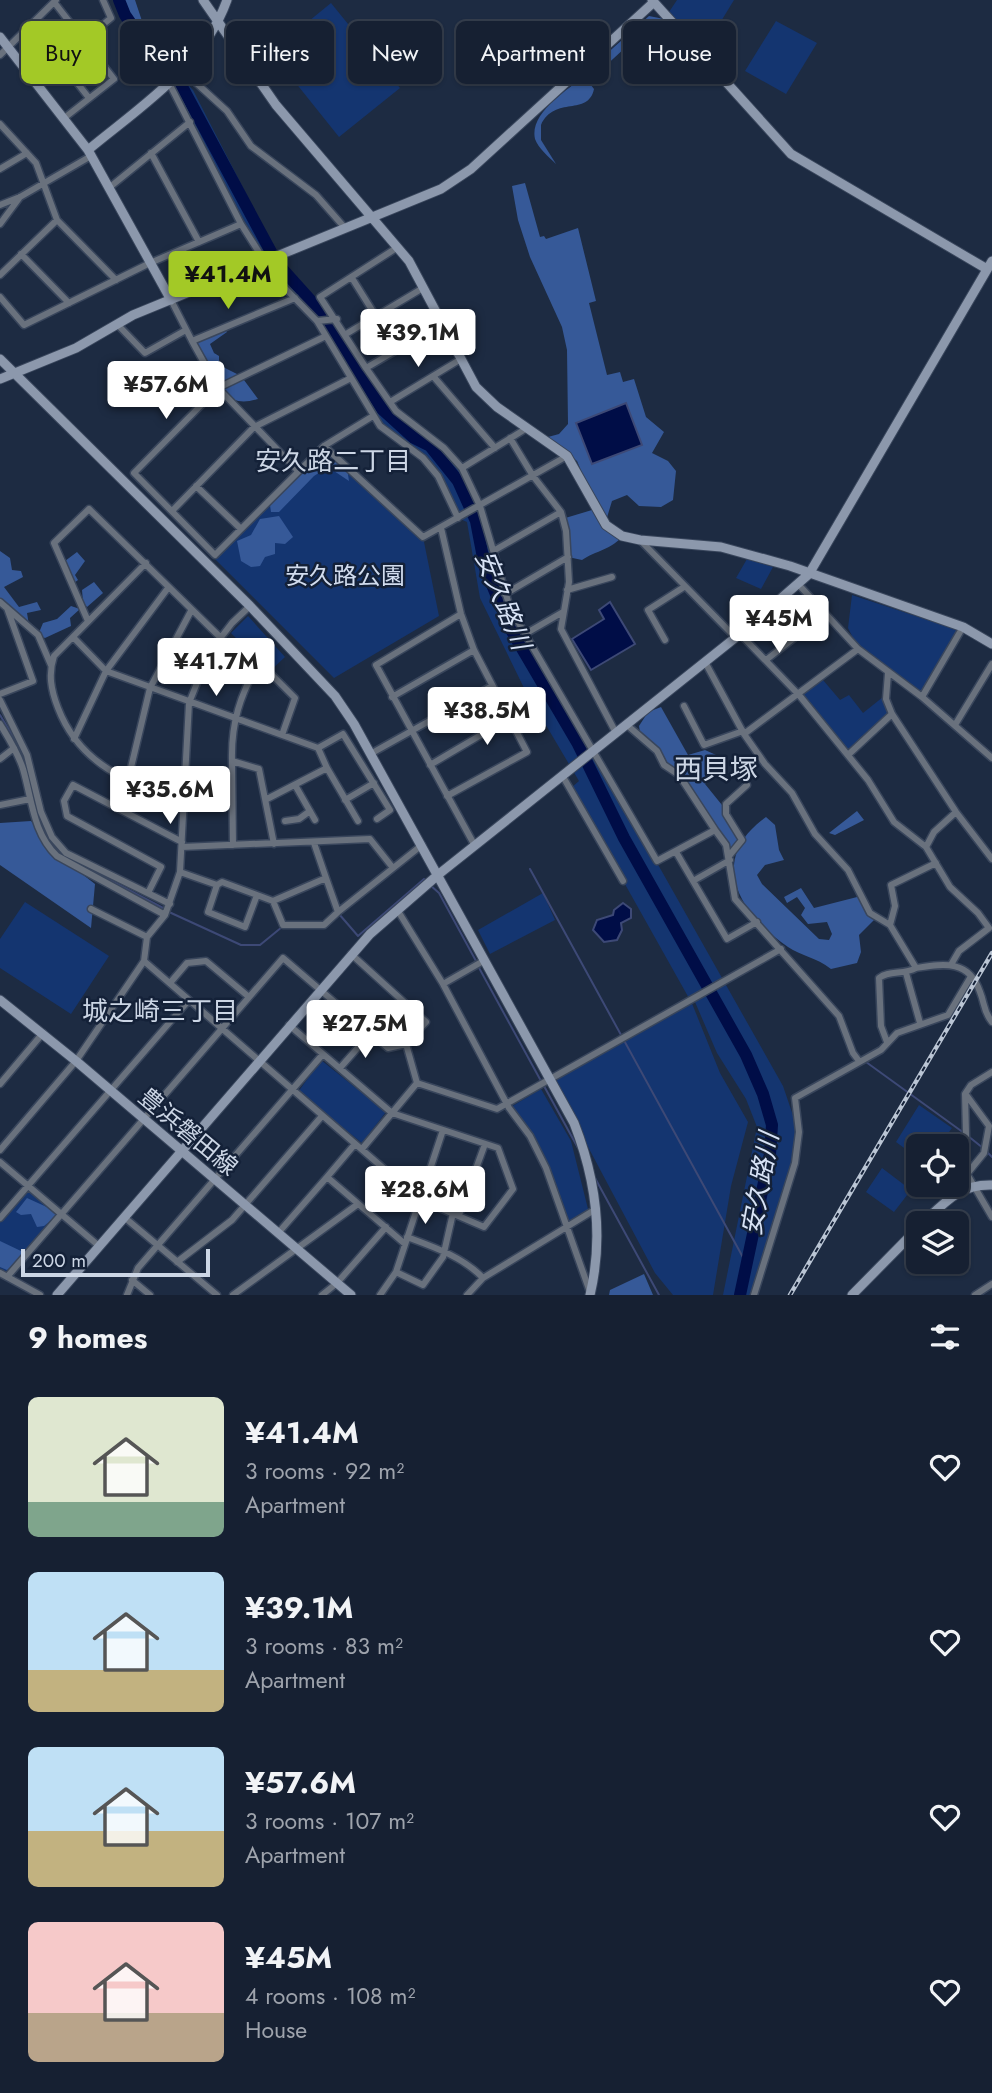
<!DOCTYPE html>
<html lang="en">
<head>
<meta charset="utf-8">
<style>
	body { margin:0; font-family:Jost,"Noto Sans JP",sans-serif; background:#232d3e; color:#f1f3f6; height:100vh; display:flex; flex-direction:column; font-size:26px; white-space:nowrap }
	* { box-sizing:border-box; margin:0 }
	p { font-size:23px; color:#9ea3ac }
	.icon { flex:none; width:38px; height:38px; fill:none; stroke:currentColor; stroke-width:2; stroke-linecap:round; stroke-linejoin:round }
	.map { position:relative; height:1295px; overflow:hidden }
	.panel { display:flex; flex-direction:column; background:#162032; flex:1 }
	.panel>* { flex:none }
	.guide { position:absolute; left:21px; top:21px; width:950px; height:63px; display:flex; gap:14px }
	.controls { position:absolute; left:906px; top:1134px; display:grid; gap:14px }
	.controls a { display:grid; place-items:center; width:63px; height:63px; border-radius:10px; background:#162032; box-shadow:0 2px 5px #0004,0 0 0 2px #353e4d; font-size:35px }
	.scale { position:absolute; left:21px; bottom:18px; width:189px; box-sizing:border-box; padding-left:7px; border:4px solid #ccd6e5; border-top:0; font-size:19px; line-height:24px; white-space:nowrap; color:#ccd6e5; -webkit-text-stroke:5px #142138; paint-order:stroke }
	.price { position:absolute; translate:-50% -60px; padding:0 16px; border-radius:7px; background:#fff; color:#222; font-size:23px; line-height:46px; filter:drop-shadow(0 2px 4px #0008) }
	.price::after { content:''; position:absolute; left:50%; top:42px; width:21px; height:16px; margin-left:-10px; background:inherit; clip-path:polygon(0 0,100% 0,50% 100%) }
	.price.selected { background:#a3c926; color:#111 }
	ul { padding:0; list-style:none }
	li { display:flex; align-items:center; gap:21px; height:175px; padding:0 28px }
	li span { display:grid; place-items:center; flex:none; width:196px; height:140px; border-radius:10px; color:#555 }
	li>.icon { margin-inline-start:auto }
	span .icon { width:84px; height:84px; fill:#fffc; stroke-width:1 }
	li b { font-size:30px }
	h2 { display:flex; justify-content:space-between; align-items:center; height:84px; padding:0 28px; font-size:30px }
	.pill { padding:0 24px; border-radius:10px; background:#162032; box-shadow:0 2px 5px #0004,0 0 0 2px #353e4d; font-size:24px; line-height:63px }
	.pill.selected { background:#a3c926; color:#111 }
	.map>svg:first-child { display:block }
</style>
</head>
<body>
<div class="map">
<svg width="992" height="1295" viewBox="0 0 992 1295">
	<rect width="100%" height="100%" fill="#1d2b42"/>
	<path fill="#143570" d="M677,0h57l-33,54 -32,-42z
		M331,3l69,85 -61,49 -68,-85z
		M776,21l41,22 -31,51 -41,-23z
		M652,23l9,2 43,46 -3,2 -5,-5 -7,6 -19,-22 -29,26 -3,-21 -14,-8z
		M158,47l2,8 33,35 88,172 24,29 20,12 73,110 33,25 31,30 21,46 20,76 280,496 16,47 -4,30 -42,132h-30l34,-168 -11,-28 -29,-46 -22,-51 -4,-1 29,72 28,49 -17,64 -18,109h-40l-18,-22 -103,-194 138,-79 -119,-212 8,-7 -55,-93 -44,-90 -13,-76 -9,-4 -20,-42 -15,-18 -44,-34 -68,-109 -35,-36 -109,-200 -16,-23z
		M324,446l99,91 16,79 -105,62 -120,-120z
		M747,559l26,8 -12,22 -25,-11z
		M852,595l109,36 -38,64 -67,-51 -8,-16z
		M248,616l37,41 -16,15 -38,-39z
		M823,680l17,20 9,-5 14,18 20,-16 3,2 4,17 -44,37 -45,-60z
		M543,893l12,27 -65,34 -12,-24z
		M25,902l84,54 -38,58 -71,-46v-29z
		M321,1060l65,52 -24,31 -64,-51z
		M541,1089l30,52 18,72 -22,12 -29,-73 -29,-44z
		M919,1105l33,23 -13,18h-20v13l-23,-17z
		M882,1168l29,22 -17,22 -28,-20z
		M28,1186l32,27 -53,64 -7,-4v-55z"/>
	<path fill="#365998" d="M114,0h21l8,24 15,23 -7,9 -25,-27z
		M649,16l15,3 46,50 -4,9 -5,-5 3,-2 -43,-46 -9,-2 -51,47 -5,-1 -1,-5z
		M584,76l10,13c-6,28 -39,6 -53,36v15l15,24c-7,-7 -18,-16 -21,-25 -6,-26 33,-49 49,-63z
		M525,183l15,54 4,-1 2,3 32,-11 18,73 -7,2 18,72 13,-3 3,10 11,-3 12,38 18,15 -12,21 16,8 8,10 -3,29 -12,7 -22,-1 -12,-11 -15,6 -7,23 17,12c-9,13 -27,15 -40,24l-14,-3 -6,-38 30,-9 10,11 -25,-60 -29,-24 11,-3 9,-10 -1,-74 -5,-23 -32,-70 -12,-37 -6,-34z
		M224,327l3,5 -17,12 4,9 5,3v9l22,11 17,23c-43,14 -44,-33 -66,-58z
		M329,455l18,13 2,13 -21,-14 -14,9 -35,36h-8l-1,-7c14,-14 42,-44 59,-50z
		M279,516l14,21 -8,7 -10,-1v11l-10,3 -5,9 -9,1 -10,-6 -4,-20 14,-6 9,-16z
		M0,551l10,7 2,12 9,1 2,6 -19,10 15,20 18,-5 4,8 -14,3 2,12 -29,-24z
		M77,552l8,9 -10,14 3,5 -4,3 -9,-22z
		M94,582l9,11 -16,14 -4,-5 -1,-12z
		M71,606l9,3 -10,9 1,8 -26,12 -7,-3 5,-12 14,-4z
		M661,707l27,48 17,-5 20,9 1,5 -21,20 21,26 14,33 -11,13 -10,-20 -40,-61 -15,-10 -7,-14 -16,-13 -2,-12 9,-14z
		M857,811l7,9 -29,15 -6,-2z
		M766,817l9,8 4,25 5,10 -19,5 -8,10 5,9 57,55 10,1 3,-6 -5,-12 -19,2 -7,-9 4,-7 -8,-11 -10,6 -3,-6 17,-9 13,20 47,-12 15,22 -17,17 2,17 -4,11 -26,6c-15,-12 -30,-13 -43,-22 -48,-33 -82,-87 -22,-130z
		M31,821l29,36 35,27 -4,44 -91,-63v-42z
		M27,1198l33,15 -16,13 -7,1 -6,-13 -10,1 -5,-3z
		M0,1241l21,10 1,8 -15,11 -7,-3z
		M644,1274l9,21h-44l1,-5z"/>
	<path fill="#000d47" stroke="#3d4976" stroke-width="2" d="M626,403l16,42 -50,19 -16,-41z
		M610,602l25,42 -44,26 -19,-31 32,-20 -5,-9z
		M623,903l8,6v9l-10,5 1,7 -5,10 -13,2 -11,-12 4,-10 16,-5 1,-5z"/>
	<g fill="none" stroke-linecap="round" stroke-linejoin="round">
		<path stroke="#3d4976" stroke-width="2" d="M0,715l17,28 8,24
			M30,786l9,35
			M47,839l17,17 101,53
			M530,869l215,392
			M430,885l9,8 37,68
			M169,912l72,33h19l22,-18
			M339,914l19,22 66,-57 2,2
			M478,966l63,115
			M866,1062l98,71
			M544,1086l34,62
			M968,1136l15,12
			M987,1152l5,5
			M595,1178l64,117"/>
		<path stroke="#000d47" stroke-width="12" d="M119,0l6,15 29,42 25,24 98,182 45,50 60,96 32,29 16,8 28,35 18,40 9,47 25,60 68,116 46,94 122,217 17,39 9,31 -2,29 -30,141"/>
		<g stroke="#39465c" stroke-width="9">
			<path id="street" d="M54,2l60,77 -51,40
				M31,24l58,74
				M84,40l27,-22 -8,-18
				M0,55l56,-55
				M183,71l44,40 24,35 65,49 29,33
				M169,83l72,141 35,55 41,42 63,105 43,32 15,18 20,42
				M0,124l36,39 21,57 59,60
				M151,153l48,89
				M0,169l27,-16
				M110,187l80,-65
				M0,205l20,-8 71,-41
				M0,224l20,-27
				M398,247l-78,50 46,71 75,-44
				M21,254l48,49
				M0,275l57,-55
				M352,278l45,72
				M0,297l24,28 126,-62 91,-39
				M171,300l21,41 103,-43
				M317,321l20,-2
				M117,324l28,29 41,-23
				M346,334l77,-46
				M326,336l-108,52 -84,85 81,82 109,-109 49,-30
				M192,341l26,47 80,83
				M366,368l30,43 48,37 18,20 18,38 30,102 147,253 58,-31 11,15 9,54 104,117 14,37 6,8
				M433,376l62,72
				M390,402l71,-43
				M510,438l23,38 28,36 5,19 3,51 -8,47 55,104
				M324,446l99,91 144,-81
				M462,468l65,-40
				M196,486l45,43
				M172,511l82,-84 97,-49
				M441,528l20,86 13,36 53,102 -80,44
				M640,540l95,97
				M495,550l66,-38
				M146,563l-92,93c-6,18 -3,34 4,52 23,60 74,74 128,98
				M799,585l59,64 64,48 70,61
				M567,590l45,-13
				M505,594l63,-37
				M0,602l38,33 13,30
				M461,614l-85,51 99,181
				M88,621l-34,-78 35,-34 131,128
				M525,634l38,-22
				M740,634l59,61 69,85 26,42 32,25 24,40 28,26 11,15 -30,23 -7,12
				M73,637l33,34 212,77 25,-14 47,76 -13,9
				M665,640l-17,-30 36,-23
				M766,660l59,-46
				M705,662l39,72 21,30 27,29 23,41 33,36 22,43 20,12 26,43c27,-4 53,-9 64,24 5,12 3,19 12,30
				M888,673l-2,26 6,15 64,98 36,47
				M0,694l33,-13 -26,-73
				M392,697l82,-47
				M922,697l41,-70
				M0,700l27,55 14,57 11,25 14,16 104,51
				M684,706l20,39 39,-14
				M0,724c9,15 18,29 23,45 9,31 10,64 34,87l108,59
				M627,725l30,26 7,14 15,10 36,55
				M955,725l37,-61
				M744,734l114,-85
				M74,739l32,-68 62,-83
				M318,748l9,20 31,53
				M372,753l120,-67
				M848,755l44,-41
				M0,759l14,-11
				M232,761l1,84
				M430,765l100,-59
				M562,775l61,106
				M128,780l22,-92 41,-77
				M295,785l20,35
				M267,799l60,-31
				M345,800l29,-17
				M0,805l30,-6
				M285,821l14,-2 11,-8
				M314,843l12,35
				M274,844l-15,-75 -27,-8c-1,-38 8,-66 27,-99l36,36 -13,37
				M182,847l188,-8 23,29
				M926,847l8,-15 22,-20
				M676,852l51,87 30,-17
				M729,856l13,-16 -16,-26v-10l21,-19
				M180,872l37,13 5,-3 51,19 53,-23 12,34 84,-67
				M693,881l37,-21
				M217,885l-9,27 37,15 12,-32
				M148,893l13,-26 -94,-51 -3,-15 9,-16 109,57
				M273,901l10,24h41l14,-13
				M91,909l56,28
				M398,911l45,73 66,124 21,28 16,32 44,124
				M890,925l5,-19 -4,-21 45,-22
				M144,961l275,238 65,28 29,-38 -15,-41 -106,-35 -103,-88
				M906,973l14,50
				M170,983l17,-20 19,-2 43,36
				M443,984l42,-24
				M887,1042l-6,-16 -2,-48c10,-8 25,-3 37,-10
				M406,1044l11,39
				M340,1068l30,-34
				M992,1072l-21,13 -6,9 2,80 25,43
				M417,1083l80,26 284,-160
				M0,1084l43,-51
				M967,1096l22,30 -5,27 -17,21
				M362,1149l55,-66
				M0,1150l76,-89 68,-100 3,-24 18,-22 15,-43 9,-169 20,-50 23,-30 18,-17
				M0,1162l99,84
				M327,1177l28,-33
				M459,1215l26,-71
				M124,1217l93,78
				M0,1218l189,-218
				M279,1232l48,-55 78,67
				M407,1237c27,10 56,20 76,41l-16,17
				M177,1262l55,-42 90,-104
				M396,1272l27,13 20,-28 10,-44
				M0,1273l40,22
				M7,1277l276,-319 105,90 18,-4 20,-22 -75,-68
				M483,1278l113,-69
				M132,1280l18,15
				M127,1295l11,-27 185,-214
				M233,1295l125,-91
				M322,1295l15,-12 49,-56
				M380,1295l16,-23 47,-142
				M754,1295l41,-132 4,-31 -4,-34 86,-48 16,-17 51,-18 22,-37
				M975,1295l17,-11"/>
		</g>
		<g stroke="#39465c" stroke-width="11">
			<path id="secondary" d="M203,0l73,105 133,156 67,126 21,20 70,49 39,69 16,11 18,4 81,7 69,19 173,61 29,17
				M652,0l139,154 196,115
				M0,37l88,113 83,150
				M88,150c53,-44 115,-83 139,-150
				M0,359l250,247 85,90 19,28 220,399c22,56 30,113 16,172
				M0,379l76,-31 57,-33 308,-126 30,-20 183,-167
				M0,1000l76,61 275,234
				M923,1223c22,-21 37,-39 69,-38
				M57,1295l313,-361 69,-60 301,-240 69,-60 183,-313
				M852,1295l67,-68"/>
		</g>
		<use href="#street" stroke="#69717d" stroke-width="6"/>
		<use href="#secondary" stroke="#8c98ac" stroke-width="9"/>
		<g stroke="#bac5d4" stroke-width="4.5">
			<path id="rail" d="M790,1295l202,-342"/>
		</g>
		<use href="#rail" stroke="#142138" stroke-width="2" stroke-dasharray="5" stroke-linecap="butt"/>
	</g>
	<g text-anchor="middle" stroke-width="5" stroke-linejoin="round" paint-order="stroke">
		<g font-size="24" fill="#d1dcee" stroke="#142138">
			<text x="345" y="584">安久路公園</text>
		</g>
		<g font-size="24" fill="#ccd6e5" stroke="#142138">
			<text transform="translate(188 1132) rotate(40)" y="8">豊浜磐田線</text>
		</g>
		<g font-size="26" fill="#ccd6e5" stroke="#142138">
			<text x="333" y="470">安久路二丁目</text>
			<text x="160" y="1020">城之崎三丁目</text>
		</g>
		<g font-size="26" font-style="italic" fill="#d8e3f6" stroke="#142138">
			<text transform="translate(503 600) rotate(68)" y="9">安久路川</text>
			<text transform="translate(760 1184) rotate(-80)" y="9">安久路川</text>
		</g>
		<g font-size="28" fill="#ccd6e5" stroke="#142138">
			<text x="716" y="779">西貝塚</text>
		</g>
	</g>
</svg>
<div class="controls">
<a><svg class="icon" aria-label="locate" viewBox="0 0 24 24"><circle cx="12" cy="12" r="6"/><path d="M12 2v4M12 18v4M2 12h4M18 12h4"/></svg></a>
<a><svg class="icon" aria-label="layers" viewBox="0 0 24 24"><path d="M12 4l9 5-9 5-9-5zM3 14l9 5 9-5"/></svg></a>
</div>
<div class="scale">200 m</div>
<b class="price selected" style="left:228px;top:311px">¥41.4M</b>
<b class="price" style="left:418px;top:369px">¥39.1M</b>
<b class="price" style="left:166px;top:421px">¥57.6M</b>
<b class="price" style="left:779px;top:655px">¥45M</b>
<b class="price" style="left:216px;top:698px">¥41.7M</b>
<b class="price" style="left:487px;top:747px">¥38.5M</b>
<b class="price" style="left:170px;top:826px">¥35.6M</b>
<b class="price" style="left:365px;top:1060px">¥27.5M</b>
<b class="price" style="left:425px;top:1226px">¥28.6M</b>
<div class="guide">
<a class="pill selected">Buy</a>
<a class="pill">Rent</a>
<a class="pill">Filters</a>
<a class="pill">New</a>
<a class="pill">Apartment</a>
<a class="pill">House</a>
</div>
</div>
<section class="panel">
<h2>9 homes<svg class="icon" aria-label="filters" viewBox="0 0 24 24"><path d="M4 7h16M4 17h16"/><circle cx="9" cy="7" r="2"/><circle cx="15" cy="17" r="2"/></svg></h2>
<ul>
<li><span style="background:linear-gradient(#dfe7d0 75%,#7fa58c 0)"><svg class="icon" aria-label="home" viewBox="0 0 24 24"><path d="M3 11l9-7 9 7M6 9v11h12V9"/></svg></span><div><b>¥41.4M</b><p>3 rooms · 92 m²</p><p>Apartment</p></div><svg class="icon" aria-label="heart" viewBox="0 0 24 24"><path d="M12 20l-8-8c-3-5 5-10 8-4 3-6 11-1 8 4z"/></svg></li>
<li><span style="background:linear-gradient(#bfe0f5 70%,#c2b280 0)"><svg class="icon" aria-label="home" viewBox="0 0 24 24"><path d="M3 11l9-7 9 7M6 9v11h12V9"/></svg></span><div><b>¥39.1M</b><p>3 rooms · 83 m²</p><p>Apartment</p></div><svg class="icon" aria-label="heart" viewBox="0 0 24 24"><path d="M12 20l-8-8c-3-5 5-10 8-4 3-6 11-1 8 4z"/></svg></li>
<li><span style="background:linear-gradient(#bfe0f5 60%,#c2b280 0)"><svg class="icon" aria-label="home" viewBox="0 0 24 24"><path d="M3 11l9-7 9 7M6 9v11h12V9"/></svg></span><div><b>¥57.6M</b><p>3 rooms · 107 m²</p><p>Apartment</p></div><svg class="icon" aria-label="heart" viewBox="0 0 24 24"><path d="M12 20l-8-8c-3-5 5-10 8-4 3-6 11-1 8 4z"/></svg></li>
<li><span style="background:linear-gradient(#f6c9c9 65%,#b9a48a 0)"><svg class="icon" aria-label="home" viewBox="0 0 24 24"><path d="M3 11l9-7 9 7M6 9v11h12V9"/></svg></span><div><b>¥45M</b><p>4 rooms · 108 m²</p><p>House</p></div><svg class="icon" aria-label="heart" viewBox="0 0 24 24"><path d="M12 20l-8-8c-3-5 5-10 8-4 3-6 11-1 8 4z"/></svg></li>
</ul>
</section>
</body>
</html>
